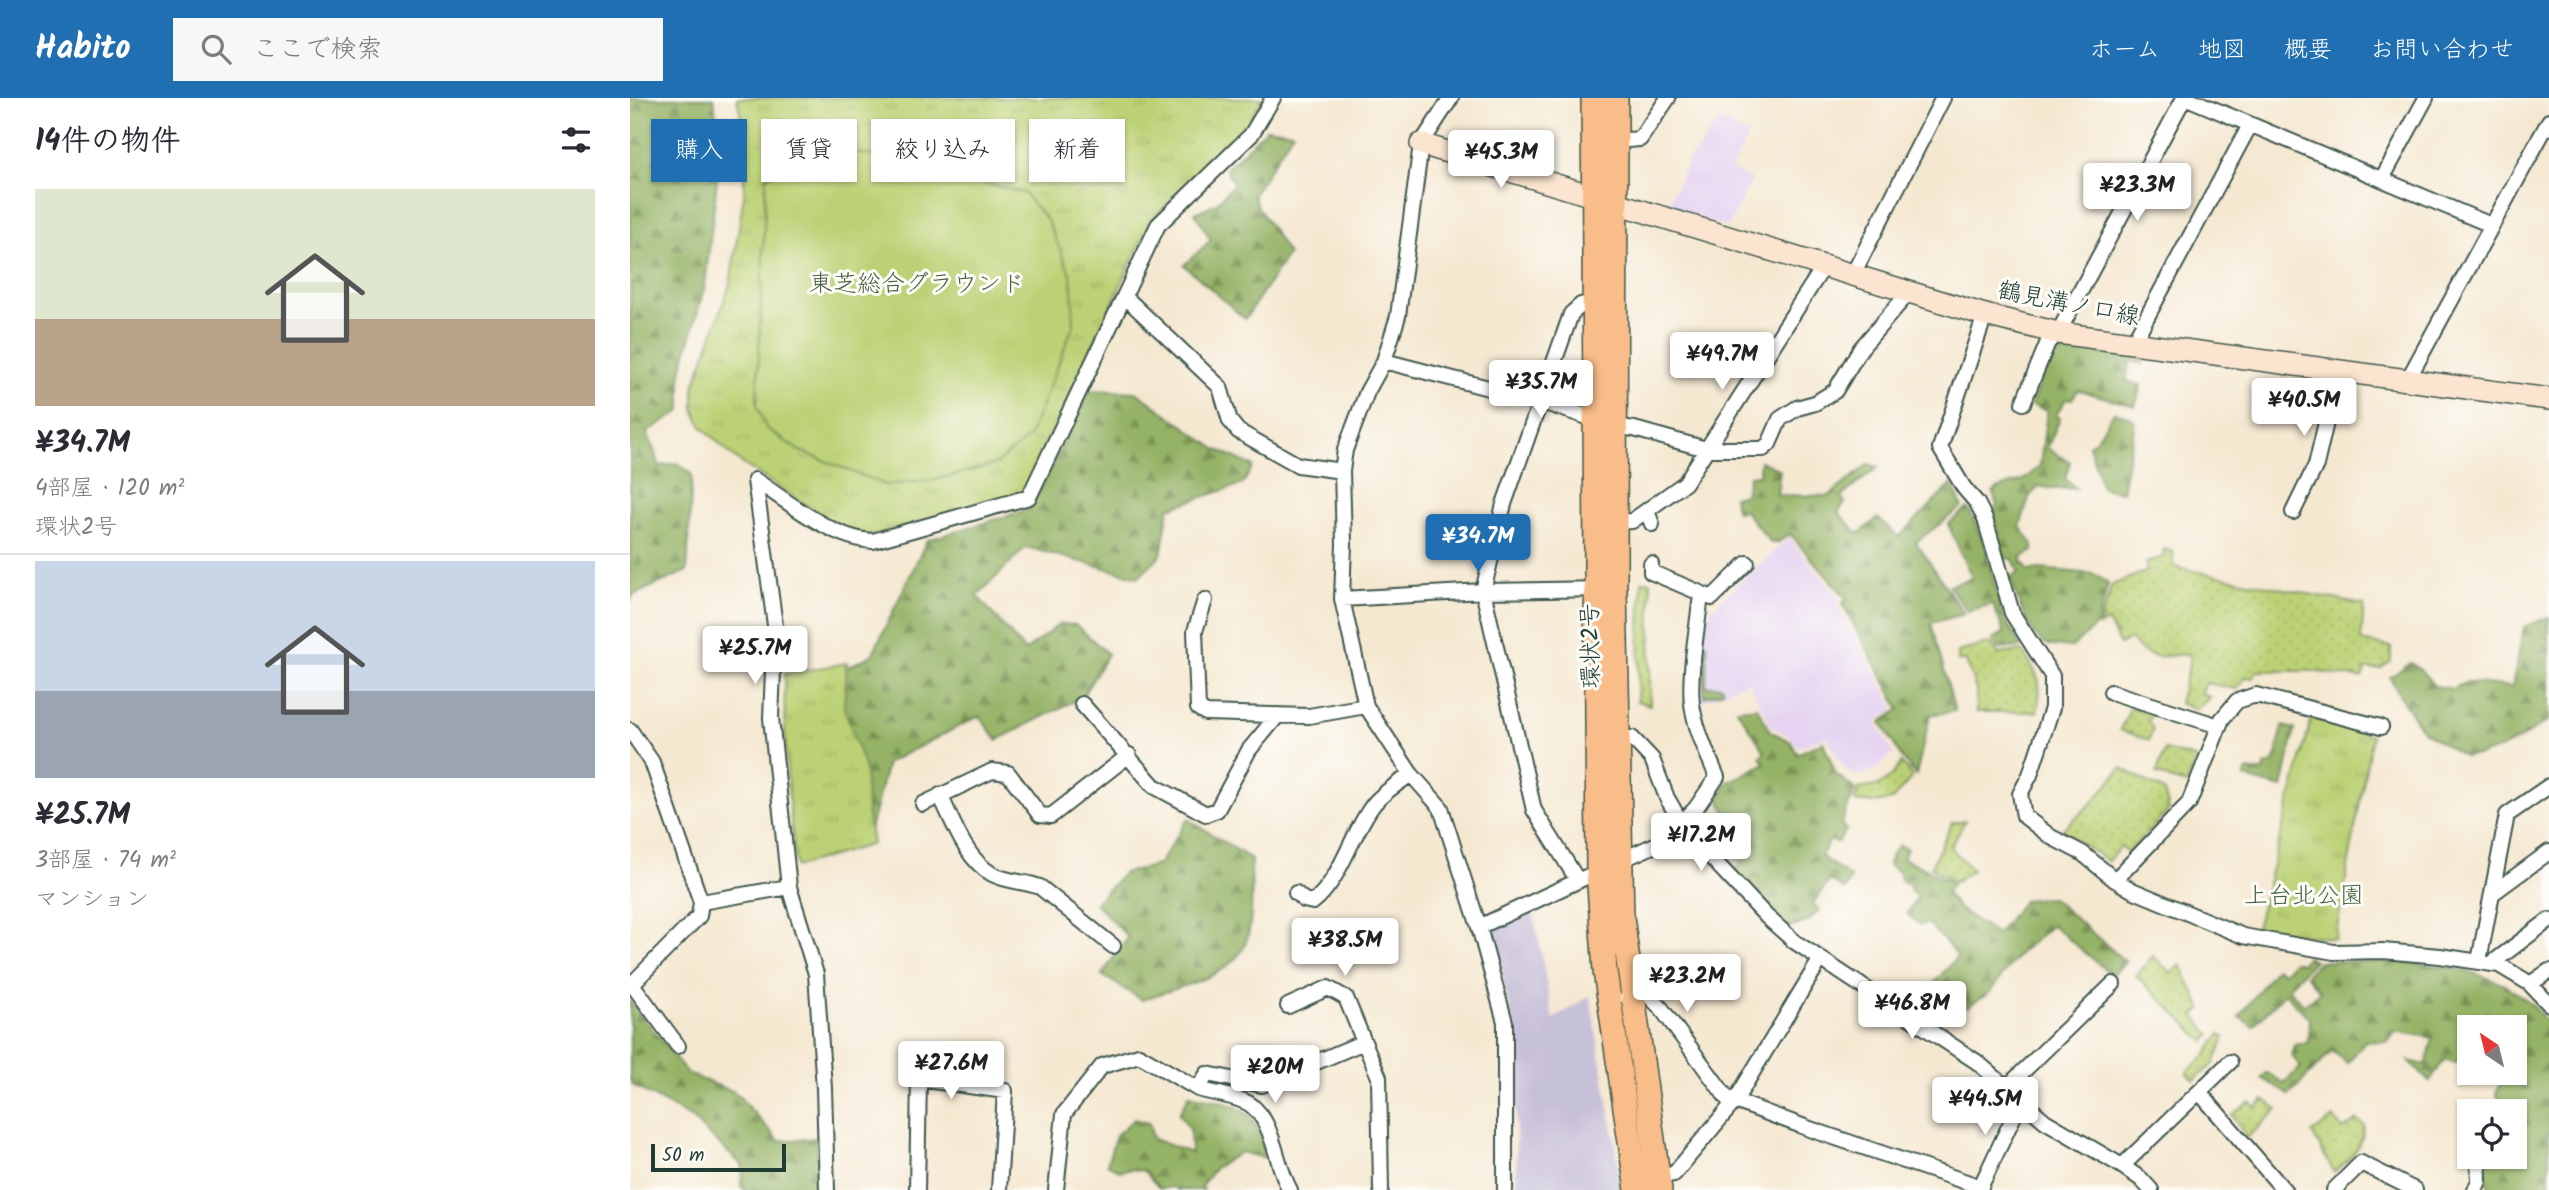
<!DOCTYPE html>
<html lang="ja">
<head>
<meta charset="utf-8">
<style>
	body { margin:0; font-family:Kalam,"Klee One",sans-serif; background:#f7f7f7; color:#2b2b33; height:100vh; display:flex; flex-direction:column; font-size:26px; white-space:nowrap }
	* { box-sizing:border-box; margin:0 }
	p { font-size:23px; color:#7c7c81 }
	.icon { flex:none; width:38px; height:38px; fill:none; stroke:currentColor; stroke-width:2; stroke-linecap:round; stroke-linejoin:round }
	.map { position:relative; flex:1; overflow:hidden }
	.sheet { display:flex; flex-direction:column; background:#fff; width:630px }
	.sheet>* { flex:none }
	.banner { position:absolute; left:21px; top:21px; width:665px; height:63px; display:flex; gap:14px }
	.needle { width:46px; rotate:325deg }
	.tools { position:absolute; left:1827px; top:917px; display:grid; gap:14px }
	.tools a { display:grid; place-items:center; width:70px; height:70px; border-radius:0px; background:#fff; box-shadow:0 2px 5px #0004; font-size:35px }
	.scale { position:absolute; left:21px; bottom:18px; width:135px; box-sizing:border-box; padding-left:7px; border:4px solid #1f3d34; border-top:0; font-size:19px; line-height:24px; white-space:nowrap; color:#1f3d34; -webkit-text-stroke:5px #fdfcf7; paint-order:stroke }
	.price { position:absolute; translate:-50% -60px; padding:0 16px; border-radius:7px; background:#fff; color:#222; font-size:23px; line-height:46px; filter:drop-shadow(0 2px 4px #0008) }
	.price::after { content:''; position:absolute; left:50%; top:42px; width:21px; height:16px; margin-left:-10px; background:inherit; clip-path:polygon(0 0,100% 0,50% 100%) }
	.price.active { background:#1f6fb2; color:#fff }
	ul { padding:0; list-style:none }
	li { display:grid; align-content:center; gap:14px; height:371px; padding:0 35px }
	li+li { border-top:2px solid #e1e1e2 }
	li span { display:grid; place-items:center; height:217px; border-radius:0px; color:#555 }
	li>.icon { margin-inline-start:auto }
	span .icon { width:126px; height:126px; fill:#fffc; stroke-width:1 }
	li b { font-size:30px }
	h2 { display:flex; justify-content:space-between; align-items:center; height:84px; padding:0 35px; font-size:30px }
	.pill { padding:0 24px; border-radius:0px; background:#fff; box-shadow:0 2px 5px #0004; font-size:24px; line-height:63px }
	.pill.active { background:#1f6fb2; color:#fff }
	header { display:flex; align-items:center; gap:42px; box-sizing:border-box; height:98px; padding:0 35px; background:#1f6fb2; color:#fff }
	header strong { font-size:33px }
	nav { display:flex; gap:38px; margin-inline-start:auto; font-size:24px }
	.search { width:490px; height:63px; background:#f7f7f7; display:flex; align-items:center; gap:18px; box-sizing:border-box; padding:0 24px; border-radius:0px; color:#7c7c81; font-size:26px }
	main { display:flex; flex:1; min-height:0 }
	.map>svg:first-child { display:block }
</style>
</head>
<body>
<header>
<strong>Habito</strong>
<div class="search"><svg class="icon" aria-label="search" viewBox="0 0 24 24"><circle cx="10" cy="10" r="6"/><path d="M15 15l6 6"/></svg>ここで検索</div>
<nav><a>ホーム</a><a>地図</a><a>概要</a><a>お問い合わせ</a></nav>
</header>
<main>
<section class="sheet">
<h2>14件の物件<svg class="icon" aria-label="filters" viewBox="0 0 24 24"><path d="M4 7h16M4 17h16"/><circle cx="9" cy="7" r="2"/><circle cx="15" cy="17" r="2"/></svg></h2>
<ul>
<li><span style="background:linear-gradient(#dfe7d0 60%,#b9a48a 0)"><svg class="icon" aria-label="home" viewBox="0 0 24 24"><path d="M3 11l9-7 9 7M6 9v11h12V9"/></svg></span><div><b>¥34.7M</b><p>4部屋 · 120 m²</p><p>環状2号</p></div></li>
<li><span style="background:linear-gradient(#c9d6e8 60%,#9aa5b1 0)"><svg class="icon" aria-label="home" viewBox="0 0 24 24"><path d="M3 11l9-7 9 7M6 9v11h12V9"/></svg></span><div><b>¥25.7M</b><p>3部屋 · 74 m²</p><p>マンション</p></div></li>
</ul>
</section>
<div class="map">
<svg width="1919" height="1092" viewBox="0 0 1919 1092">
	<defs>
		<pattern id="grass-dots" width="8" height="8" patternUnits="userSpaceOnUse" patternTransform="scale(1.75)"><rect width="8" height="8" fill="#bcd175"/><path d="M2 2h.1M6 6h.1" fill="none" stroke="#a1b466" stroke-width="1.8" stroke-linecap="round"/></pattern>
		<pattern id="forest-firs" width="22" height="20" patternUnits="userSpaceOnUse" patternTransform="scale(1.75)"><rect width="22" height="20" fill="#95b366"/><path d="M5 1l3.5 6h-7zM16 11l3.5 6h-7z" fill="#799355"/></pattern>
		<pattern id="park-tufts" width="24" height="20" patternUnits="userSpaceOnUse" patternTransform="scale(1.75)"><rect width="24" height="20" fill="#bcd175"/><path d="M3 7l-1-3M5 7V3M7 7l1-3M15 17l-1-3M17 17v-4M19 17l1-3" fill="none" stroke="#a1b466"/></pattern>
	</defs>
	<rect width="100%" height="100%" fill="#fdfcf7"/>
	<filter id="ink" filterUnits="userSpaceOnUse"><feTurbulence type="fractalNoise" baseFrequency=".0143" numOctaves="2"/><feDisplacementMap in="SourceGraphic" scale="14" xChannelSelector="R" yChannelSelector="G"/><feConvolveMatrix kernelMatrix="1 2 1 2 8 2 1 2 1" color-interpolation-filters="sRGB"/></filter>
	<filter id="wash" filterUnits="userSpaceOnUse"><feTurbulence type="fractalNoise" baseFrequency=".00686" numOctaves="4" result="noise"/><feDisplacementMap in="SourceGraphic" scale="28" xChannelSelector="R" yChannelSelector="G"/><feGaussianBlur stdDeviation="1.57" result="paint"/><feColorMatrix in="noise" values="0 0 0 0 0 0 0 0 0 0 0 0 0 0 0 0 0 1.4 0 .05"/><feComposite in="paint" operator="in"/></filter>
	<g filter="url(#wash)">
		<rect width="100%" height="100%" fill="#f5e8d1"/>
		<path fill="#e5d3f1" d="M1090,22l29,15 -18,34 21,11 -24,47 -63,-16 23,-50z
			M1159,440l52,62 -4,5 58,103 -19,14 17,31 -15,16 -20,7 -14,-7 -17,-32 -30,10 -6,-10 -19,-10 -24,-46 -46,21 1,-76 7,-16z"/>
		<path fill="#c7c0d9" d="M903,812l20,109 37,-23 33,194 -107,-2v-156l-27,-103z"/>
		<path fill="url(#grass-dots)" stroke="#6e8754" stroke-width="2" d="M1534,451l9,3 1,15 190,38 -3,36 30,6v14l-11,8h-15l-3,9 -51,-7h-55l-3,7 -7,-1 -9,12 -31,-6 -5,11 9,3 -14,13 -17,-7 10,-37v-12c-27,2 -40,9 -59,-15l-10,6 -12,-24 -9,5 13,-41 35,-14 -1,-8 17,-6z
			M1012,483h9l-1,124 -13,-4z
			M1361,545l7,11 24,-3c17,24 21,32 15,61h-61v-22l-10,-29h-8v-9z
			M1501,609l21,7 -4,7 5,8 -4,11 -29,-10z
			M1535,652l30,8 -8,27 -31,-11z
			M1271,665l12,13 -21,24 -16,3 -22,-2 4,-12c24,-3 30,-5 43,-26z
			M1491,670l43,23 5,19 -41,43 -7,-6 -14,14 -45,-31 32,-29z
			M1335,723l-15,26 22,23 -16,12 -25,-15 21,-44z
			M1523,858l18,17 10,-8 21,44 -8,6 17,20 -6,7 -69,-66z
			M1590,936l5,3 -11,27 -20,16 -7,-8 20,-18z
			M1634,1002l14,9 -31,29 -15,-23 18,-13 5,6z
			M1704,1020l9,12 14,-10 7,5c1,18 -16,38 -30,47l-22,-39z"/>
		<path fill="url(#forest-firs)" stroke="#5a784d" stroke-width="2" d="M0,0h84l6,56 -15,131 -24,86v40l-34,21 13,34 18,-3 14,12 -5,96 -54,24 -3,8z
			M637,30l26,4 -40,63 6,14 29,45 -43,65 -61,-54 27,-25 -16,-27 22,-10 17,-19 -8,-15z
			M1425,247l91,9 -3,10 -13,-3 -4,21 15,3 -6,21 -57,-16 -6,9h-6l-10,16 4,3 -13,30 23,14 -5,17 11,9 -23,1 -14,-3 -10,11 -9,30 13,17v7l-12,7 7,13 11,-2 55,5 14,10 -11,41 -25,22c-7,-1 -16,0 -23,-2 -21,-6 -32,-49 -39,-68l9,-4 -6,-14h-8l-11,-42 3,-12 -4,-12 4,-4 28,-10 15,-13 7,-55 -16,-6z
			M460,292l46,2 80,57 37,17 -10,18 -74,24 -8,47 -23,22 -112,-30 -49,49 48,55 35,-27 16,1 32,29 -26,43 -85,43 -18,-24 -92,47 -18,71 -41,-157 44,-22 55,-115 103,-31z
			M1484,314l16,5 5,5 -13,70 -20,-4 -13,-43 7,-5z
			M1130,363l20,9 -3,25 52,1 40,-32 9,3 -37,30 4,6 -7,9 20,22 20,-16 21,19 53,-53 10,23 -46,35 48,72 -33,9 24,88 -25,4 -14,60 -14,-17 -21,-36 19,-13 -58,-105 5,-5 -57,-65 -13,9h-6l-27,-33 -7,2 -4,-15 12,-3 4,-18 10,-1z
			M1338,410l17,37 17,69 19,33 -23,2 -5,-10 11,-6 -11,-29 -26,7 -18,-26 23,-7 -24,-54z
			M1919,519v103c-19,13 -44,30 -67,34 -6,2 -11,0 -17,3l-42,-26 -19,-28 -14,-26 21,-14 10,7 13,16 19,3 14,-7 45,5 12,-60z
			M1073,545l4,1 -1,42h15l2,5 -19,6z
			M1127,609l13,24 21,11 6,12 26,-12 13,32 19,15 -14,35 5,6 -8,12 -8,-2 -9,16 30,22 -6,12 -15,-10 -17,23 6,7 -12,12 -19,6 -54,-56 7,-9 -6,-36 -16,-27 6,-16 40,-21 -5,-6 5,-5 -28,-43z
			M1653,628l12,3 -13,59 -37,-10 1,-7h18l1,-6 9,-2z
			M558,721l63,40c0,24 4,71 -9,91 -18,30 -70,38 -100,50l-40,-25 26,-38 -33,-34 29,-30 34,-8z
			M1269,747l8,4 -4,9 50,25 -7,10 13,16 38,25 27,-34 28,-2 74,64 -14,13 -60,-50 -32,28 -31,40 -22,14 -14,-22 -5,8 -14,-10 24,-27 -30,-33 -8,2 -13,-11 10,-17 -7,-6 1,-4 -10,-7 -1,-6 -12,-10 5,-12z
			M1676,859l8,3 -26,28 16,17 16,-14 -14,-16 13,-14c75,2 185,-8 230,65v164h-55l-7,-6 -2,-27h30v-46h-19l5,-7 -5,-12 10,-19h9v-46h-46v18l-13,18 -11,-4 -16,23 -20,-21 17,4 7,-27 -37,-7 -8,11 -23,-1 -17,22 -16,-12 -43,44 -27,-17 5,-5 17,10 17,-16 -9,-11 3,-11 13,-3 2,-23 -25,-26 -32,33 -14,-9 37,-49 8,4 10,-11 8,2z
			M0,903l58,73 47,18 44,49 38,-3 4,52h-77l-3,-5 2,-19 -53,-49 -56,-31 -4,-7z
			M559,997c42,9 74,10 74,63l-22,-6 -26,16 -14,18 3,4h-27l-3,-3 -14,2 -16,-18 -12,-2 -12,2 -13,-7 9,-29 18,-16 15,4 4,16 38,14 -1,-24 -11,-15z"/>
		<path fill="url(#park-tufts)" stroke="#6e8754" stroke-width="2" d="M107,0h525l-20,36 -91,86 -128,275 -157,42 -20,-6 -109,-71 -35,-33 -8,-18v-22l36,-103 14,-89 1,-58z
			M217,565l-3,44 21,62 2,43 5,32 -76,23c-8,-65 -13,-128 -11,-193z
			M1682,619l60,18 -37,204 -79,-11z"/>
		<path fill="#bcd175" stroke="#6e8754" stroke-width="2" d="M183,44l211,51 23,27 24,55 3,49 -45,113 -33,27 -62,16 -48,5 -86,-34 -34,-23 -9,-23 9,-227z"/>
	</g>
	<g filter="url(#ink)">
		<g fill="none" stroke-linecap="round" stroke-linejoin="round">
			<g stroke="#3f574c" stroke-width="18">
				<path id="street" d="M821,0l-30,46 -23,172 -14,45 -17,31 -22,58 -3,21 2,73 -2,55 24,107 45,68 30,34 38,119 26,95v168
					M1557,0l304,127
					M985,43l25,-2 28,-41
					M1752,81l44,-81
					M1223,176l90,-176
					M494,198l96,91 10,34 8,10 60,34 44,6
					M1355,217l-45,133 24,40 13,15 8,16 27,94 40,63v32l-22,67 -10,19 4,22 27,21 31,16 33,27 17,10 111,46 91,16 49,-1 57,5 59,9 30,18 20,21
					M1503,245l117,-218
					M754,263l155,40 76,25 19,3 72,20h57l6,-5 11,-25 17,-11 18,-5 20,-12 26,-43 49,-57
					M1777,283l142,-260
					M1393,305l25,-61 10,-9 126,-235
					M125,382c34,22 77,59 118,61l156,-44 129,-272 93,-90 22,-37
					M125,382l20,145 -4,93 18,169 27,87 8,114 3,102
					M1017,413l5,13
					M1663,414l23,-47 22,-94
					M986,424l16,-1 53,-38 139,-217
					M1021,466v8l61,26 35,-35
					M712,501l141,-8 120,-2
					M575,502l-10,31 3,77 8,5 103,3 57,-10
					M1481,594l108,34
					M452,606l72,82 52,28 11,-4 32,-60 29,-35
					M0,632l22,32 49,140 88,-15
					M987,641l15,-1 20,21 15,39 19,33 81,86 28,25 182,120 68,59 77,45 19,13 10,11
					M310,697c13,26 25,64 52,79 15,8 33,7 48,13l73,59
					M293,706l69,-33 16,2 32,42 11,1 78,-61
					M1051,725l15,-15 21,-31c-9,-22 -20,-44 -24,-67 -6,-29 5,-85 8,-116
					M987,764l69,-31
					M1485,782l74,-77 33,-84 15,-18 19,-6 125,32
					M948,783l-44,-71 -51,-219 21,-87 67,-190 10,-9 15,-4
					M666,795l8,7 9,2c28,-22 38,-68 60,-97 9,-12 26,-22 38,-31
					M1863,795l56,-41
					M849,829l107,-50
					M1849,863l28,-146 42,-29
					M1861,866l58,-44
					M1900,886l19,-13
					M997,899l20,-3 14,14 71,97
					M658,908l40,-18 18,10 18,44
					M48,948l-46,-62 67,-68 2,-14
					M1377,989l106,-103
					M568,991c13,4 43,8 53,16 24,19 24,59 39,85
					M1570,995l84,97
					M1105,1003l75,28 171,58
					M1492,1068l108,-104
					M1028,1078l16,-2 61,-73 85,-141
					M287,1092l2,-111 86,12 -6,99
					M426,1092l8,-76 38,-48 37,-11 59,34 9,-15 55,11 102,-43 15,35 2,113
					M1349,1092l42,-89
					M1704,1092l27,-27 54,27
					M1845,1092l4,-9 -1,-24"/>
			</g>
			<g stroke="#3f574c" stroke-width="24">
				<path id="secondary" d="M791,46l564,171 73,18 491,66"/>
			</g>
			<g stroke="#3f574c" stroke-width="26">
				<path id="primary" d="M963,0l5,774 7,99 32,219
					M986,0l-1,490 7,329 38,273"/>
			</g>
			<use href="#street" stroke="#fff" stroke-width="14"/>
			<use href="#secondary" stroke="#fce5d0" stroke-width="21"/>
			<use href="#primary" stroke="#f8bd89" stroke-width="23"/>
		</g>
	</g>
	<g text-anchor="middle" stroke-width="6" stroke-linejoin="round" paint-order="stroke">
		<g font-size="24" fill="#466244" stroke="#fdfcf7">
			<text x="287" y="193">東芝総合グラウンド</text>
			<text x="1674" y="805">上台北公園</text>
		</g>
		<g font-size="24" fill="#1f3d34" stroke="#fdfcf7">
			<text transform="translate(1439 205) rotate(11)" y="8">鶴見溝ノ口線</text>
			<text transform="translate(960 548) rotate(-91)" y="8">環状2号</text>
		</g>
	</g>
</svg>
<div class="tools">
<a><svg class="needle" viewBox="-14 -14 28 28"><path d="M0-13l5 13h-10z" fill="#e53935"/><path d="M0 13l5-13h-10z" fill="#7c7c81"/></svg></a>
<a><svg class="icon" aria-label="locate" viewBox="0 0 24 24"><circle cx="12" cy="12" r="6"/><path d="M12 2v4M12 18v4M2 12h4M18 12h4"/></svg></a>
</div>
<div class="scale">50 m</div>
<b class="price" style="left:871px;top:92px">¥45.3M</b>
<b class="price" style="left:1507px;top:125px">¥23.3M</b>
<b class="price" style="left:1092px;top:294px">¥49.7M</b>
<b class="price" style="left:911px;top:322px">¥35.7M</b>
<b class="price" style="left:1674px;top:340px">¥40.5M</b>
<b class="price active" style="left:848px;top:476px">¥34.7M</b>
<b class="price" style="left:125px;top:588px">¥25.7M</b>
<b class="price" style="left:1071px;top:775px">¥17.2M</b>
<b class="price" style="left:715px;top:880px">¥38.5M</b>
<b class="price" style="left:1057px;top:916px">¥23.2M</b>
<b class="price" style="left:1282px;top:943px">¥46.8M</b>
<b class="price" style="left:321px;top:1003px">¥27.6M</b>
<b class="price" style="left:645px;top:1007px">¥20M</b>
<b class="price" style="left:1355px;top:1039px">¥44.5M</b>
<div class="banner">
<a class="pill active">購入</a>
<a class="pill">賃貸</a>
<a class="pill">絞り込み</a>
<a class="pill">新着</a>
</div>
</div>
</main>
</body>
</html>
